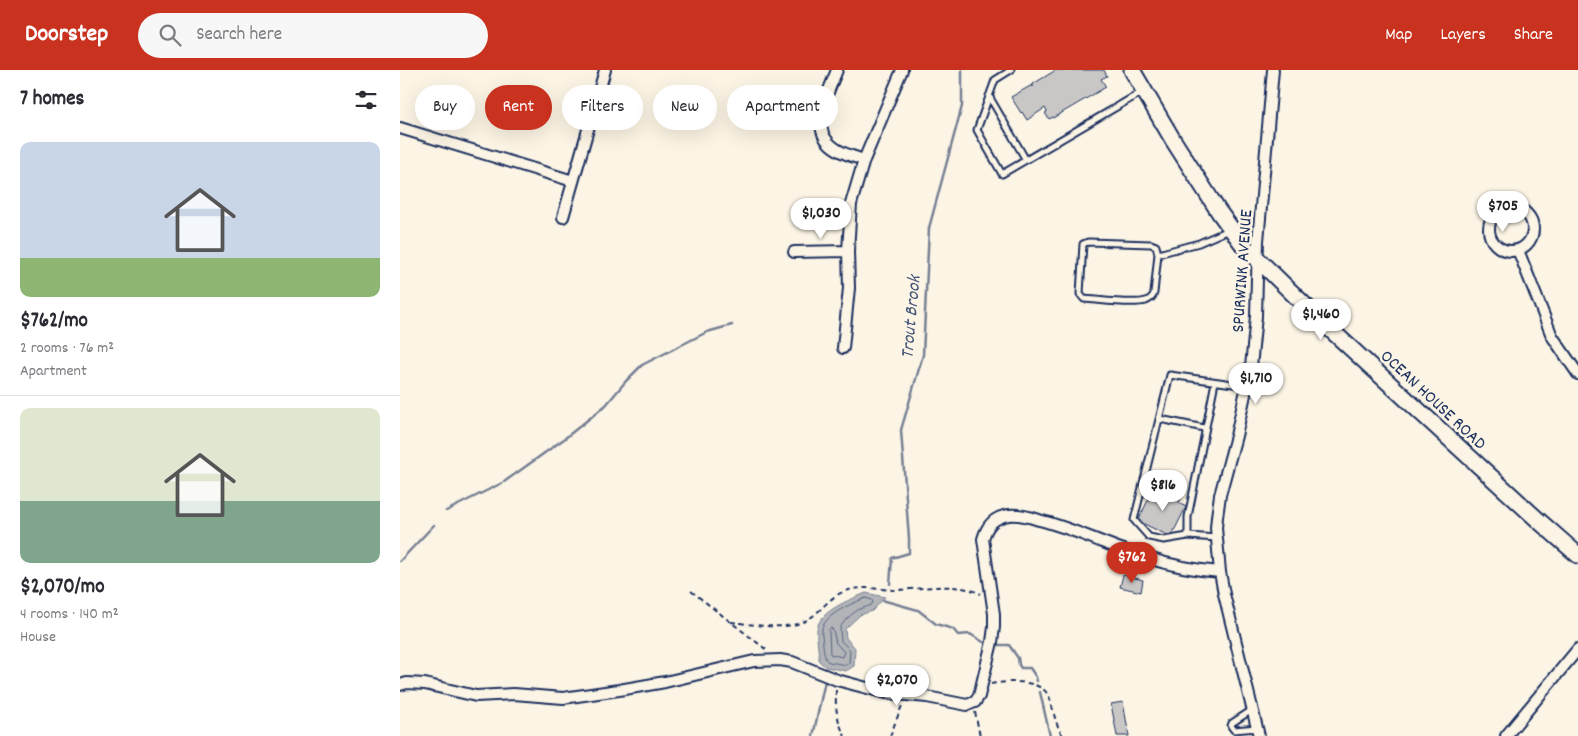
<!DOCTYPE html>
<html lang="en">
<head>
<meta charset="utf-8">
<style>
	body { margin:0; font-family:Dekko,sans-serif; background:#f7f7f7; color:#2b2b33; height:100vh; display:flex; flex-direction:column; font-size:19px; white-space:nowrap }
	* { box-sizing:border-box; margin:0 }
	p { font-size:16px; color:#7c7c81 }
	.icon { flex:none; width:28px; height:28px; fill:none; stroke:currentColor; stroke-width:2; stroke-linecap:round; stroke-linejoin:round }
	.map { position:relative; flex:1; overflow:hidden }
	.sheet { display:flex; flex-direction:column; background:#fff; width:400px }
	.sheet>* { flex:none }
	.hud { position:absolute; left:15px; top:15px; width:475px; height:45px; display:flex; gap:10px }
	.price { position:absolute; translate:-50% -42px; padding:0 11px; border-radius:18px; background:#fff; color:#222; font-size:16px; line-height:32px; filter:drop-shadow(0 1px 2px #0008) }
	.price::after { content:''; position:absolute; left:50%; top:30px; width:15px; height:11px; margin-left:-8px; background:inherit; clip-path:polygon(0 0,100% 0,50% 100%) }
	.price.active { background:#c8321e; color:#fff }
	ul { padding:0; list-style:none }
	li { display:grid; align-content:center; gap:10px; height:265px; padding:0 20px }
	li+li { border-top:1px solid #e1e1e2 }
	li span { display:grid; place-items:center; height:155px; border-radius:10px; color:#555 }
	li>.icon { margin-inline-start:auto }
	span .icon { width:90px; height:90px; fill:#fffc; stroke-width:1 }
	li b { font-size:21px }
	h2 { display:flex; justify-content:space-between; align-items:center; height:60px; padding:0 20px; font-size:21px }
	.tag { padding:0 18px; border-radius:22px; background:#fff; box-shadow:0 5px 20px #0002; font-size:18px; line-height:45px }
	.tag.active { background:#c8321e; color:#fff }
	header { display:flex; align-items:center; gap:30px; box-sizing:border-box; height:70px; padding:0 25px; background:#c8321e; color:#fff }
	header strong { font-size:24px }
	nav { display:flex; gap:28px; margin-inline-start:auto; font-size:18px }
	.search { width:350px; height:45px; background:#f7f7f7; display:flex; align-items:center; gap:12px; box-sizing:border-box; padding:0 18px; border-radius:28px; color:#7c7c81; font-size:19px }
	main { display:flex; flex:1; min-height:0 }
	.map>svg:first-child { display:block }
</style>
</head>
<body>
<header>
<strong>Doorstep</strong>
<div class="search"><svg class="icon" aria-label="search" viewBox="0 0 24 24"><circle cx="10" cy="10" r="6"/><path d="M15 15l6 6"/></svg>Search here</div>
<nav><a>Map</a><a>Layers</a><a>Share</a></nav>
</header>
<main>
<section class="sheet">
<h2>7 homes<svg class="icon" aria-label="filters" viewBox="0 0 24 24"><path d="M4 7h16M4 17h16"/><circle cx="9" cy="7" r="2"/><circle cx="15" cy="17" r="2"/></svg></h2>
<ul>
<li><span style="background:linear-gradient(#c9d6e8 75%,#8fb573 0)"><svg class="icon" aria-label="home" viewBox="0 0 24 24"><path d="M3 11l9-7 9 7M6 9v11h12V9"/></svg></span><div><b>$762/mo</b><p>2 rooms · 76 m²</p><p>Apartment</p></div></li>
<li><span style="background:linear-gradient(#dfe7d0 60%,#7fa58c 0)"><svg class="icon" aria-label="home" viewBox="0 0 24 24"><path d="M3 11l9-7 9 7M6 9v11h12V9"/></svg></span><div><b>$2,070/mo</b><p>4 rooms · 140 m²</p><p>House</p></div></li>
</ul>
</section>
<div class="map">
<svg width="1178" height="666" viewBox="0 0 1178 666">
	<rect width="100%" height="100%" fill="#fcf5e5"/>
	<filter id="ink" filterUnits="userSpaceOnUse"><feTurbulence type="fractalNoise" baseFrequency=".02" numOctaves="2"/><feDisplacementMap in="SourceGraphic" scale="10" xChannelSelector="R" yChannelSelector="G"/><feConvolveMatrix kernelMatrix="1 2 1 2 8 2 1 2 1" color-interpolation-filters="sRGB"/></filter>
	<g filter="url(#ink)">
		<path fill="#b2b4b8" stroke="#767f94" d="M466,523l19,4 -13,14 -12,4 -15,14 1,9 9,10 -1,18 -8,5 -20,-4 -7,-6c0,-10 -3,-21 -2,-32 2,-18 34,-30 49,-36z"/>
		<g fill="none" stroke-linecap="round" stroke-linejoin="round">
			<path stroke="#576482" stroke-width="1" d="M466,528l6,2 1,3c-5,5 -10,4 -15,7 -7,4 -14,11 -18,18l1,13 9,9 -1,13 -4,2c-19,-5 -19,2 -22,-20 0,-5 -2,-11 -1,-16 3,-15 31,-26 44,-31z
				M431,558l2,2 3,13 8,9 -2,5 -12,-3 -1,-24z"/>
			<path stroke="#767f94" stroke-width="2.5" d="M46,441l58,-29 60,-43 42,-34 20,-24 16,-16 65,-33 25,-7
				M0,491l34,-36
				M490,514l2,-26 17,-5v-14l-8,-109 22,-75 6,-127 33,-122v-36
				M482,530l36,10 18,14 17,5 5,6 12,-1 15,9
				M596,575h13l9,13 1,7 2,3h9l6,9 1,4
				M640,622l10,44
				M413,666l12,-55"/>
		</g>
		<path fill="#c8c7c6" stroke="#1b2f5e" d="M656,0h48l3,6 -6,3 5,8 -53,31v-1l-4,2 -4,-6 2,-1 -2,-4 -18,12 -5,-8 -1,1 -10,-16 21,-12 1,2v-3z
			M767,419l15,7 -3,7 7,4 -15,30 -33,-16 11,-23 -4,-2 3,-5 4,2 1,-3 11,6z
			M723,505l20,5 -2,12 -21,-5z
			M723,632l6,34h-12l-6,-32z"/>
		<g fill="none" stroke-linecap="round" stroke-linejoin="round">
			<g stroke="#1b2f5e" stroke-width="9">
				<path id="lane" d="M611,0l-16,10 -18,50 25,44 140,-82
					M589,26l37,64
					M758,184l-4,39c-1,4 -3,6 -8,8 -14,4 -46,-1 -62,-2l-4,-5 3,-50 5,-2 63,2 5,2 2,8 41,-11 32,-14
					M760,349l44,9
					M788,466v-19l27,-135
					M817,468l-29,-2 -24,4 -15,-3 -15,-17 36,-145 77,11
					M852,640l-20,13 -1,3 3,4 23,-2"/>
			</g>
			<g stroke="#1b2f5e" stroke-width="14">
				<path id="street" d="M437,0c-10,26 -31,62 1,80 8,5 17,7 26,10
					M0,58l173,53
					M1089 159a22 22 0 1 1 44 0a22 22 0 1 1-44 0Z
					M163,147l42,-147
					M1118,180l34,86 26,38
					M394,182l54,-1
					M443,278l6,-60 -1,-37 3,-47 13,-44 38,-90
					M0,615l7,-2 18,1 51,12 38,-2 49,4 56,-8 46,-8 89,-21 26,-1 12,2 45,18 49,13 41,4 40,8 8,-3 4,-6 13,-54 2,-15v-13l-11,-75c4,-14 11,-22 26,-24 10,-1 21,2 30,5 37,9 70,27 106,37 24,8 50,13 75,15
					M859,666l-35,-142 -4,-22 -4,-44 1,-11 3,-22 16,-59 15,-69 5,-51 2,-75 15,-171
					M1106,666l72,-87"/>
			</g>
			<g stroke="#1b2f5e" stroke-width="19">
				<path id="secondary" d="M732,0l41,70 46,72 25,34 75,73 219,201 40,35"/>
			</g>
			<path stroke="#1b2f5e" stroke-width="2" stroke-dasharray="5 4" stroke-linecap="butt" d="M291,521l77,60
				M331,552c20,2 50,8 69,1 16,-5 24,-20 37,-28 21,-12 39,-5 60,-5 26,-1 59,-9 84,4
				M591,614c17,-3 52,-6 59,15 4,13 5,25 13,37
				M436,620c-1,17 1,31 9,46
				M575,642l5,24
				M490,666l13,-33"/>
			<use href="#lane" stroke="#fcf5e5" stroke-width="5"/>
			<use href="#street" stroke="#fcf5e5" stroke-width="10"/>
			<use href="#secondary" stroke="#fcf5e5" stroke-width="15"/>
		</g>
	</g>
	<g text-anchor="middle" stroke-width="5" stroke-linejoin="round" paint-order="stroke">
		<g font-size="18" fill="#1b2f5e" stroke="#fcf5e5">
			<text transform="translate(841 201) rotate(-86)" y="6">SPURWINK AVENUE</text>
			<text transform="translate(1034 329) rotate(43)" y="6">OCEAN HOUSE ROAD</text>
		</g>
		<g font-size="19" font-style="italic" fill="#485779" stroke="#fcf5e5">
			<text transform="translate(509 247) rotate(-85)" y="7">Trout Brook</text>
		</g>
	</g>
</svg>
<b class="price" style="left:1103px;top:163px">$705</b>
<b class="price" style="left:421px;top:170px">$1,030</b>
<b class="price" style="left:921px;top:271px">$1,460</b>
<b class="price" style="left:856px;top:335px">$1,710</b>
<b class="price" style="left:763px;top:442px">$816</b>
<b class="price active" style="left:732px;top:514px">$762</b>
<b class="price" style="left:497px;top:637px">$2,070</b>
<div class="hud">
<a class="tag">Buy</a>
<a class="tag active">Rent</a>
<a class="tag">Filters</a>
<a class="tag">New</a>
<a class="tag">Apartment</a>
</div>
</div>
</main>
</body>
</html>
